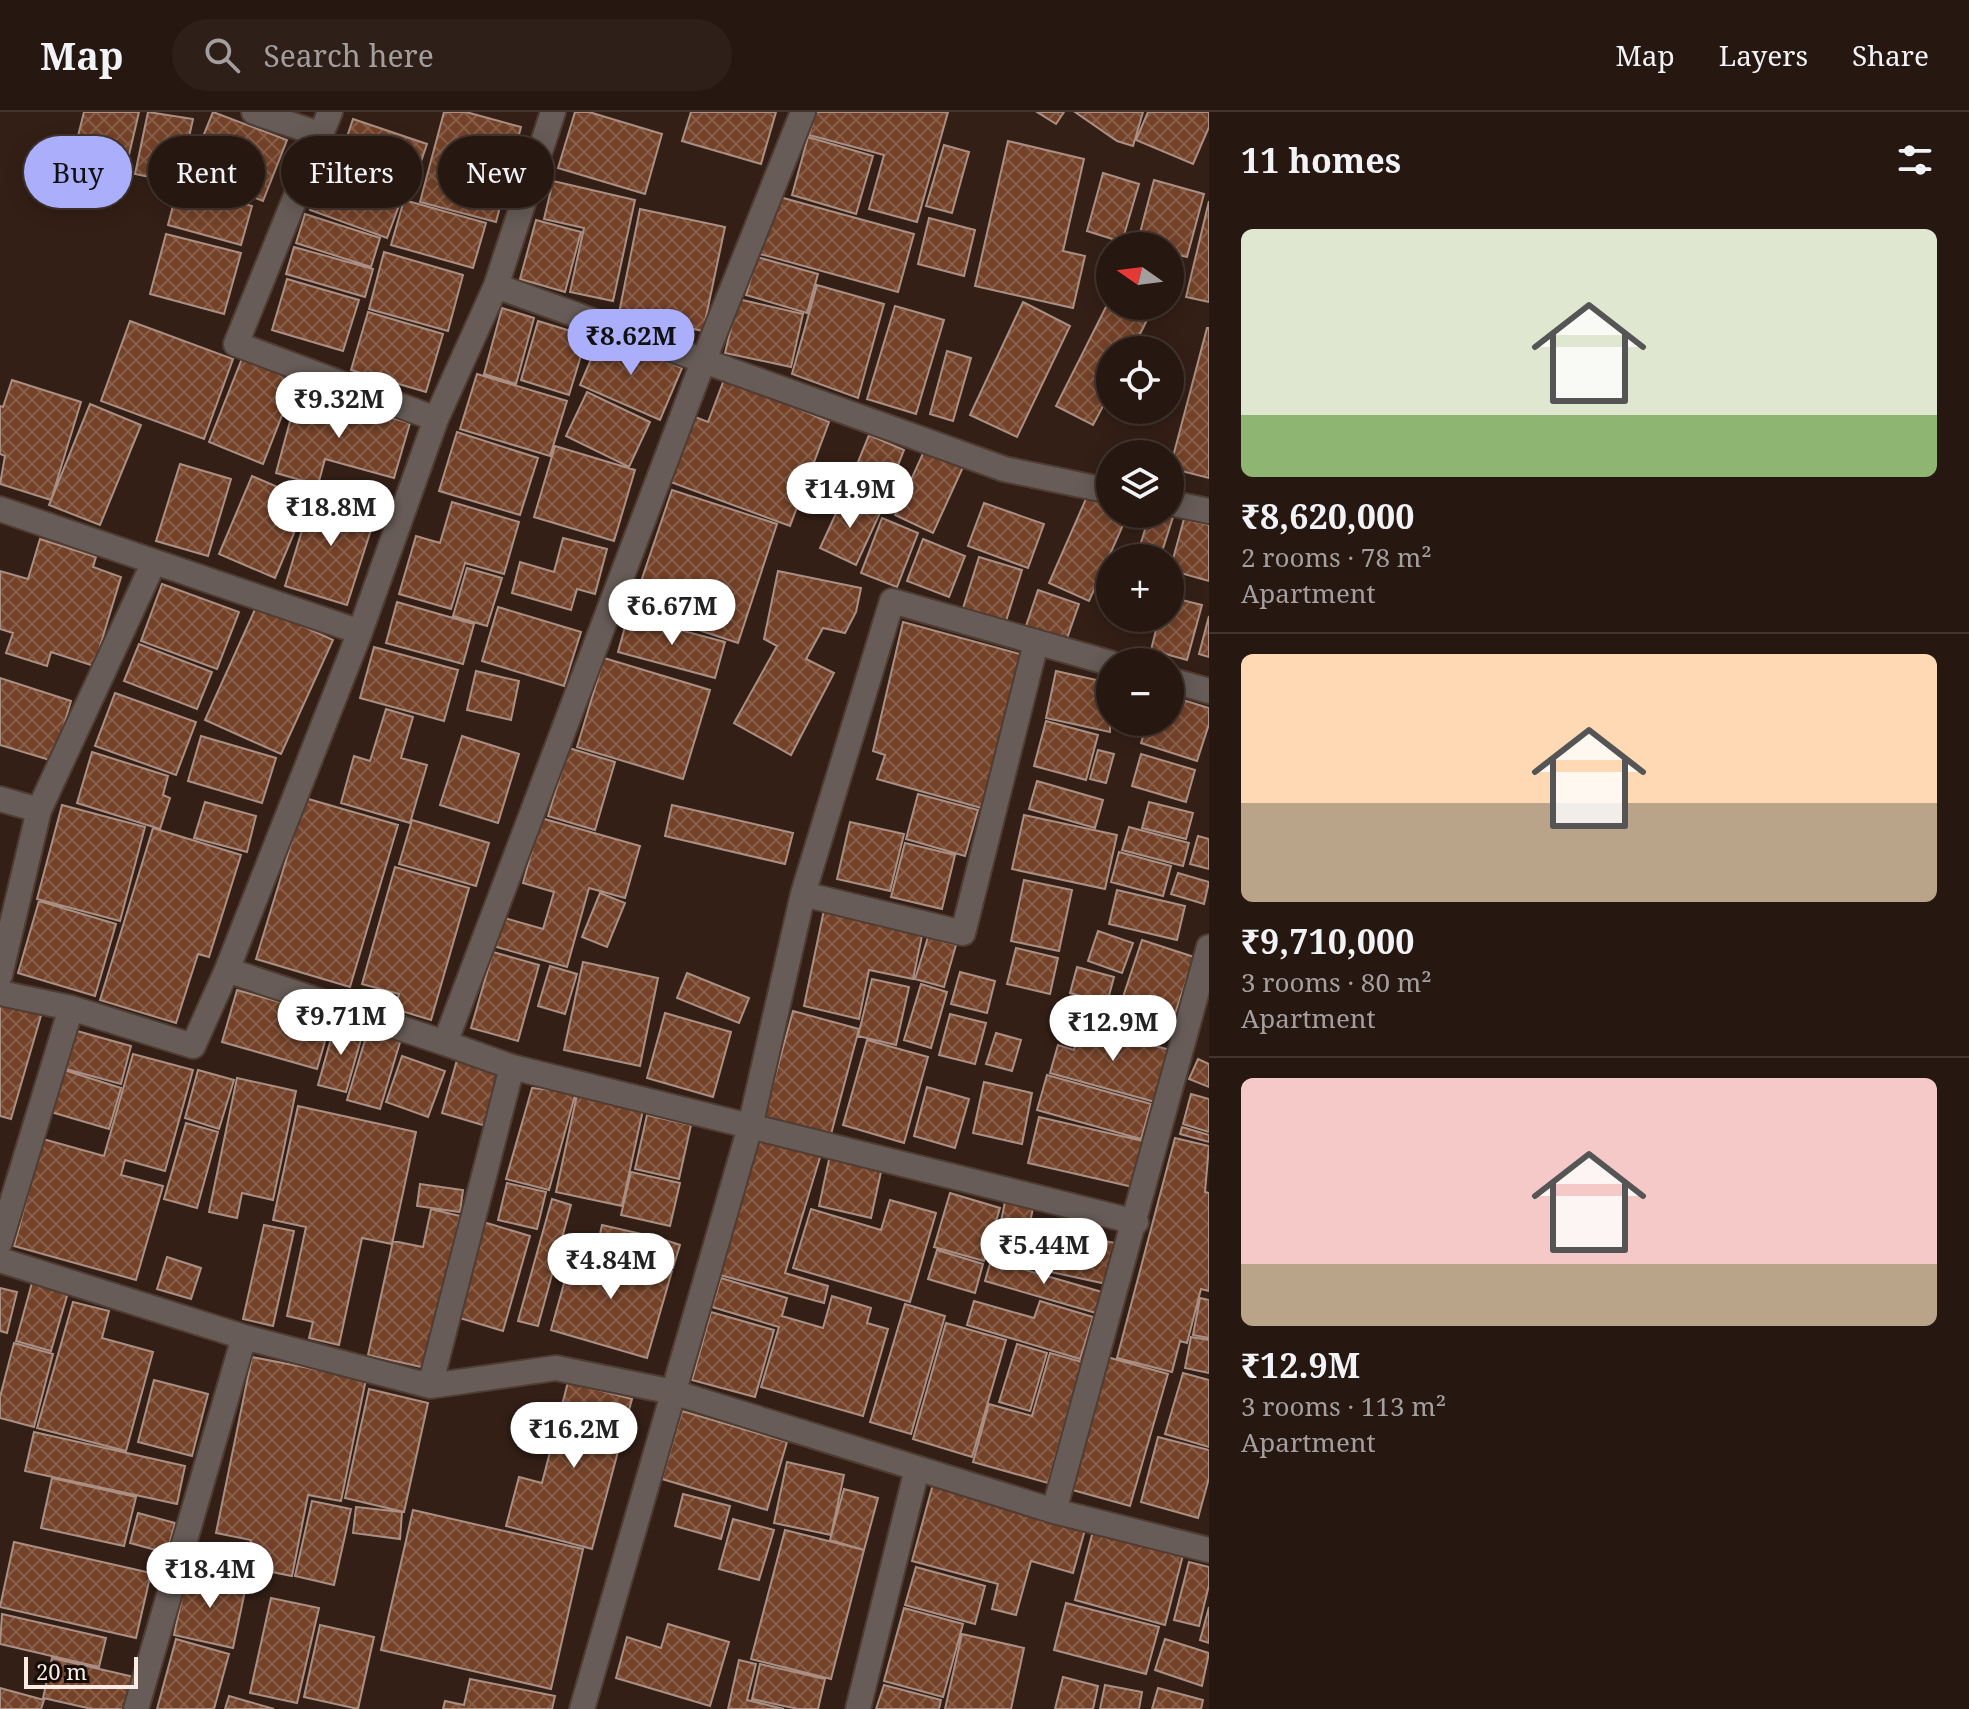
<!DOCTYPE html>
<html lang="en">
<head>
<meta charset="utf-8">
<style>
	body { margin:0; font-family:"Noto Serif",serif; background:#2e2019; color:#f1f3f6; height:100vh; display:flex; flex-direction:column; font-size:30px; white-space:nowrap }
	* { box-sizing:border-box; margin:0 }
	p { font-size:26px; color:#a49f9f }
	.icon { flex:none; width:44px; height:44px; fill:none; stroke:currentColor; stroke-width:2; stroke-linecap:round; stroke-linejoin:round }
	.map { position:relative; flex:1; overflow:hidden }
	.drawer { display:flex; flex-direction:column; background:#261710; width:760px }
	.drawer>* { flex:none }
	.guide { position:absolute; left:24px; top:24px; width:760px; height:72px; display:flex; gap:16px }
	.needle { width:52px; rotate:284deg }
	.controls { position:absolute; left:1096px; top:120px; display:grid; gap:16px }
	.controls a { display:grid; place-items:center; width:88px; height:88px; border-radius:50%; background:#261710; box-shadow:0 4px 20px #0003,0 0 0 2px #423630; font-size:40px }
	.scale { position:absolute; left:24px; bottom:20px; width:114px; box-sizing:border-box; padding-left:8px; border:4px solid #fbede6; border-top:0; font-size:22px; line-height:28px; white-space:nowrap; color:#fbede6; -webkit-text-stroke:6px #150c08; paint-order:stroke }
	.price { position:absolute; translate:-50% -68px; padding:0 18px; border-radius:28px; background:#fff; color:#222; font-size:26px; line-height:52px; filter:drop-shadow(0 2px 4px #0008) }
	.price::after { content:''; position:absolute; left:50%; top:48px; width:24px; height:18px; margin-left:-12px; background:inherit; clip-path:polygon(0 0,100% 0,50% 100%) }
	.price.current { background:#abaffb; color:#111 }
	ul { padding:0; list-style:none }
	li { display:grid; align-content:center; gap:16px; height:424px; padding:0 32px }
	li+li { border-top:2px solid #423630 }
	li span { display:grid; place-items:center; height:248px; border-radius:12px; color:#555 }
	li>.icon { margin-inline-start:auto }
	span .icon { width:144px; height:144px; fill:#fffc; stroke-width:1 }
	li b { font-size:34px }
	h2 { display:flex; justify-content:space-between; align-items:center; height:96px; padding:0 32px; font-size:34px }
	.tag { padding:0 28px; border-radius:36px; background:#261710; box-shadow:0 4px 20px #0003,0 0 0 2px #423630; font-size:28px; line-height:72px }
	.tag.current { background:#abaffb; color:#111 }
	header { display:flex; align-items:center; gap:48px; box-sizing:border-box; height:112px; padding:0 40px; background:#261710; border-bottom:2px solid #423630 }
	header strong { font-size:38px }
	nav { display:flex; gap:44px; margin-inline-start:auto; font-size:28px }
	.search { width:560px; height:72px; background:#2e2019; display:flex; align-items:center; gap:20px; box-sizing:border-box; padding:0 28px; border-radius:44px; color:#a49f9f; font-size:30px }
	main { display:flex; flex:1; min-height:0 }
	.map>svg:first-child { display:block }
</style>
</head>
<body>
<header>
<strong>Map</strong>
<div class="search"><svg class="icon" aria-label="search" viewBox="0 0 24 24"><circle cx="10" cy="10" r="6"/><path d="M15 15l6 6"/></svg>Search here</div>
<nav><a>Map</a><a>Layers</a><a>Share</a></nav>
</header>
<main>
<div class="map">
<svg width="1209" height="1597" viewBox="0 0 1209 1597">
	<defs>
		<pattern id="building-cross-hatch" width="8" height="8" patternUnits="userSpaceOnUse" patternTransform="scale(2)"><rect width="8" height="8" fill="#744229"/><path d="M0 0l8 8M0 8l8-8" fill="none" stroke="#895e48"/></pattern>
	</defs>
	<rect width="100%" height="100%" fill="#331f16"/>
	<path fill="url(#building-cross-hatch)" stroke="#aa9084" stroke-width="2" d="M84,0h55l-14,60 -53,-12z
		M148,0l45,7 -14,64 -44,-9z
		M213,0l74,28 -24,61 -74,-30z
		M444,0h22l55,15 -25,95 -76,-20z
		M575,0h14l73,22 -17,60 -87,-26z
		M691,0h85l-15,52 -79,-23z
		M816,0h132l-31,110 -48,-13 15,-54 -75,-20z
		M1037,0h27l-8,12z
		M1075,0h68l-10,34 -16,-5z
		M1148,0h61v15l-16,37 -57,-24z
		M353,7l74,25 -18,53 -74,-25z
		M808,25l65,19 -17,58 -64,-19z
		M1008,29l76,18 -21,92 22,5 -12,52 -98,-22z
		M944,33l25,7 -17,61 -26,-7z
		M324,61l77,27 -14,38 -77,-28z
		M1103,61l36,11 -17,58 -35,-11z
		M1154,68l50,14 -17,63 -17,-4v-7l-33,-2z
		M553,69l82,19 -22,101 -43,-9 14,-64 -40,-9z
		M178,74l74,20 -11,39 -73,-20z
		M776,84l138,38 -16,58 -138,-38z
		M404,88l82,23 -13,45 -82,-23z
		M1209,89v101l-23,-5z
		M640,97l85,18 -22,104 -84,-18z
		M305,102l75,24 -9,29 -75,-24z
		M929,106l46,12 -11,46 -46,-12z
		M536,108l45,12 -16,60 -45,-13z
		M166,122l75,19 -17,61 -74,-20z
		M294,135l79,22 -8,28 -79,-23z
		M384,140l79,23 -15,56 -79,-22z
		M757,145l61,17 -11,39 -61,-18z
		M287,167l72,21 -16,51 -71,-21z
		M817,173l67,19 -26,94 -66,-24z
		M738,187l65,15 -12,53 -66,-14z
		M1110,187v7h44l-22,44h-22v43l-17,32 -37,-19z
		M1023,190l47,24 -53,111 -47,-22z
		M895,194l49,14 -28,94 -49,-15z
		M502,196l32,10 -18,66 -32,-10z
		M368,200l75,22 -17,58 -75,-22z
		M130,209l103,38 -29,80 -103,-38z
		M538,209l49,15 -18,59 -48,-15z
		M1207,216h2v150l-39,-10z
		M602,222l80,34 -22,52 -80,-35z
		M947,239l24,7 -18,63 -23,-7z
		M243,244l54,21 -34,87 -54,-22z
		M477,262l90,27 -17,55 -90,-27z
		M725,265l104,45 -39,104 -125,-46 25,-65 18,7z
		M12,268l69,22 -30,98 -51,-16 5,-28 -5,-2v-48l3,1z
		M298,280l112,31 -16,55 -69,-19 -7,26 -42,-12z
		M587,280l63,30 -21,45 -63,-31z
		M90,292l51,21 -41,100 -51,-20z
		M457,320l81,26 -18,57 -81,-24z
		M869,323l35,15 -19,48 -36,-14z
		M555,334l80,24 -21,71 -80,-24z
		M925,337l38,18 -30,66 -38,-18z
		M180,352l51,15 -23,77 -52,-15z
		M252,364l56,24 -33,78 -56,-24z
		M672,378l105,34 -39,119 -106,-35z
		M314,379l63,20 -30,94 -62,-19z
		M1089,380l21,9v13h18l-39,87 -40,-18z
		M844,384l36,17 -24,52 -36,-17z
		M452,390l67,20 -15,52 -39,-11 -14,46 -52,-15 17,-58 24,7z
		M984,391l60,21 -16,44 -60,-22z
		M1150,402l23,3 -13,41h-24z
		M882,406l36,15 -21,54 -36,-14z
		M1184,407l25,6v56l-39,-11z
		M563,426l44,11 -12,45 -18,-5 -6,21 -59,-17 8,-31 34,10z
		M40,427l56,18 -3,10 28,10 -27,89 -43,-14 -4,14 -41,-13 7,-20 -13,-4v-58l28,8z
		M923,427l42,17 -16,41 -42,-16z
		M979,445l43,13 -16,51 -43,-13z
		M467,456l35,10 -15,48 -34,-10z
		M778,459l83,17 -5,24 -11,21 -22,-5 -17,31 28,14 -43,82 -57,-32 43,-77 -13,-7z
		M162,472l77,28 -22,57 -76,-28z
		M1038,478l41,14 -14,40 -40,-15z
		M1170,485l32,8 -15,55 -36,-10 8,-32h11z
		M397,490l77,22 -11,40 -77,-21z
		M257,493l76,35 -52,114 -76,-34z
		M498,495l83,25 -17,54 -82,-25z
		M628,504l97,26 -10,36 -97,-26z
		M1209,504v41l-10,-3z
		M903,510l124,34 -42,153 -108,-30 8,-24 -12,-4z
		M139,532l73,28 -15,37 -73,-28z
		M374,535l84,23 -14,51 -84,-23z
		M604,546l106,32 -27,89 -106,-32z
		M476,559l43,10 -8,39 -44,-10z
		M1056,559l54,12v49l-64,-14z
		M0,566l71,23 -18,60 -53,-16z
		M115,581l81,29 -20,53 -81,-29z
		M1170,584l39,12v16l-12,37 -56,-18 7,-21h22z
		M386,597l27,8 -12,41 26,7 -17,58 -69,-20 13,-47 16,5z
		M1046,609l52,14 -12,45 -52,-14z
		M201,624l75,22 -14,45 -74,-22z
		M462,624l57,18 -21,69 -58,-18z
		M569,636l46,14 -20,68 -47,-14z
		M1098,638l16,4 -8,29 -16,-4z
		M92,640l76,24 -5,19 7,3 -10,31 -83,-26z
		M1141,642l54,16 -9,32 -54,-16z
		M1037,669l66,19 -8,28 -66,-19z
		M918,682l60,16 -13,46 -59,-17z
		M305,686l93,27 -48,162 -94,-28z
		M205,690l51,14 -9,36 -53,-14z
		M1149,690l44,11 -7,26 -44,-11z
		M62,693l83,22 -25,94 -83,-22z
		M672,693l121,28 -8,31 -120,-28z
		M1024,703l93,20 -12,54 -93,-20z
		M541,706l99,28 -15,52 -36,-10 -22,79 -74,-21 8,-29 42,12 11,-37 -31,-9z
		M412,708l77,23 -13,43 -77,-22z
		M850,710l54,12 -14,57 -53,-12z
		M1129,715l60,16 -6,23 -61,-16z
		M153,716l88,27 -32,102 -11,-3 -22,69 -76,-23z
		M1198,724l11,3v30l-19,-5z
		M905,731l50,12 -13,54 -51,-12z
		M1119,740l52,14 -8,30 -52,-14z
		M395,755l74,21 -38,132 -36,-11 4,-15 -37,-10z
		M1178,761l31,9 -5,22 -33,-10z
		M1024,768l48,10 -13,61 -48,-10z
		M1117,778l68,16 -8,34 -68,-16z
		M600,781l25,10 -18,44 -25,-10z
		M39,789l77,23 -21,72 -77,-23z
		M825,793l99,21 -11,53 -44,-9 -10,49 -55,-13z
		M1098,819l35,12 -11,30 -34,-12z
		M928,825l28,8 -12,42 -29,-8z
		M1142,828l52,17 -21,63 -52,-17z
		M1016,836l42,10 -8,36 -43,-10z
		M493,840l46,13 -21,76 -47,-13z
		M583,850l75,16 -18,88 -76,-16z
		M550,854l27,8 -12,40 -27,-8z
		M1077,855l37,10 -7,26 -37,-10z
		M960,860l35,9 -8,32 -36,-9z
		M687,861l62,25 -10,25 -62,-25z
		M872,867l37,8 -13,58 -38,-9z
		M921,872l26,8 -16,56 -27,-8z
		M237,878l95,27 -15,52 -95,-27z
		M0,888l42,12 -31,107 -11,-3z
		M793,899l66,18 -29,109 -67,-17z
		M665,901l66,19 -18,65 -66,-19z
		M950,902l36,9 -11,41 -36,-9z
		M336,909l28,8 -18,63 -28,-7z
		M1081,913l89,25 -15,52 -105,-29 8,-28 16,5z
		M368,918l33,9 -21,70 -33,-9z
		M77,919l54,15 -10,38 -55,-15z
		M996,921l25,7 -9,31 -26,-7z
		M867,928l61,17 -24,86 -61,-18z
		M133,942l60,16 -28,101 -40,-11 -4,15 42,11 -27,94 -122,-34 29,-107 61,17z
		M402,944l43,15 -17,46 -42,-15z
		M1198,947l11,5v23l-20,-8z
		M457,948l43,12 -14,54 -44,-13z
		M64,958l57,18 -12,41 -58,-17z
		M198,958l36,10 -15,49 -34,-11z
		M1047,963l104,29 -10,35 -104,-29z
		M237,966l59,13 -23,109 -31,-7 -5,25 -28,-6z
		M984,970l48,11 -10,51 -49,-11z
		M927,975l42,12 -14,49 -41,-12z
		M532,976l44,4 -27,98 -43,-11z
		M1191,982l18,5v33l-26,-8z
		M577,983l66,15 -21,96 -66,-14z
		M298,994l118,26 -24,112 -30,-6 -23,107 -30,-7 4,-16 -26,-6 19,-89 -33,-7z
		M647,1003l44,10 -12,54 -44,-10z
		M1039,1005l104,24 -10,46 -105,-24z
		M186,1011l32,9 -21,76 -33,-9z
		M1182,1015l27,8v7l-29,-8z
		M758,1025l63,17 -36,119 43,13 -4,17 -104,-28z
		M1175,1026l34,8 -4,46 4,1v98l-8,-2 -14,54 -7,-2 -8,31 -55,-14z
		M830,1043l52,12 -11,51 -52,-12z
		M631,1060l49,11 -10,43 -49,-11z
		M507,1071l39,9 -9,37 -39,-9z
		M420,1072l43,6 -3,22 -43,-6z
		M950,1081l50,15 -16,53 -50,-14z
		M552,1087l19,6 -33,121 -20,-5z
		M890,1088l46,13 -26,89 -117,-34 18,-59 70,21z
		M1005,1090l28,6 -12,58 -28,-6z
		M431,1097l29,7 -34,152 -58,-13 25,-114 30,6z
		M477,1108l53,16 -27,95 -53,-16z
		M264,1113l30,6 -21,95 -30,-7z
		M602,1113l44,10 -5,23 -44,-10z
		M1036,1115l84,17 -9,41 -83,-18z
		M650,1123l30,10 -7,23 -31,-9z
		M575,1132l97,27 -25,87 -96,-28z
		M937,1138l46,14 -8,29 -47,-14z
		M167,1145l34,11 -10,31 -34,-10z
		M991,1148l111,32 -6,21 -111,-32z
		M721,1166l66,20 -5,18 41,12 9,-32 39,12 -4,15 21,6 -25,87 -102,-29 18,-60 -67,-20z
		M33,1167l36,10 -18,62 -35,-10z
		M0,1176l17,4 -10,41 -7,-2z
		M1200,1186l9,2v38l-16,-3z
		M974,1189l60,17 6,-17 53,16 -13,42 -113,-34z
		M73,1190l36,9 -7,27 51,14 -27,99 -89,-23z
		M905,1192l40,12 -34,118 -41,-12z
		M711,1200l63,18 -19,67 -63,-17z
		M946,1211l60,17 -34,117 -59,-18z
		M1191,1225l18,3v33l-24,-5z
		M14,1231l39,11 -19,73 -34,-9v-21z
		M1017,1232l30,9 -17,58 -31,-9z
		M1050,1241l32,9 -34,121 -75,-21 16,-58 43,12z
		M252,1245l114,22 -25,122 -33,-6 -16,81 -46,-9 5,-27 -35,-7z
		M1107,1245l61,17 -38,132 -61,-17z
		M1183,1261l26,7v67l-44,-13z
		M154,1268l54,14 -16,62 -54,-14z
		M568,1270l64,17 -40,150 -86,-23 13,-49 23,6z
		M369,1277l59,14 -24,109 -59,-14z
		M682,1299l105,31 -20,68 -105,-31z
		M34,1320l151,34 -8,38 -152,-33z
		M1158,1325l51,13v28l-11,40 -57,-16z
		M787,1350l57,13 -13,60 -57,-12z
		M52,1366l84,19 -12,49 -83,-18z
		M933,1372l153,42 -13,47 -42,-12 -15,54 -24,-6 6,-25 -86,-23z
		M844,1377l34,9 -14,52 -34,-10z
		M683,1382l47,12 -9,33 -46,-13z
		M312,1389l39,8 -17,76 -39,-9z
		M356,1395l46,5 -2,27 -47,-6z
		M413,1398l170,39 -32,140 -170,-39z
		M138,1401l37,10 -8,30 -37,-10z
		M733,1407l41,11 -15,50 -40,-11z
		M785,1418l79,20 -33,129 -80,-20z
		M1093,1419l90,24 -18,70 -90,-25z
		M14,1430l137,31 -15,65 -136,-31z
		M1189,1450l20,5v18l-10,41 -25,-6z
		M916,1455l69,19 -10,38 -70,-19z
		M187,1461l59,13 -13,62 -59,-13z
		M271,1486l48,10 -22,95 -47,-10z
		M1066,1491l93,24 -13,47 -92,-24z
		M1209,1495v36l-9,-3z
		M904,1496l59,16 -20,73 -59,-16z
		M2,1502l104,24 -7,29 -99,-23z
		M668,1512l61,18 -19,64 -94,-28 11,-41 34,11z
		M320,1513l54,12 -16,72 -54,-12z
		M962,1522l62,14 -13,61h-66z
		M176,1527l53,15 -15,55h-57z
		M1165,1527l44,14 -7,33 -47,-16z
		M52,1546l82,19 -8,32h-34l-49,-11z
		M739,1548l17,4 -9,36 37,9h-56z
		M760,1552l65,15 -7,30h-20l-46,-10z
		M1063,1565l35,9 -5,23h-38z
		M470,1567l85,17 -3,13h-109l2,-8 19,4z
		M884,1573l57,15 -2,9h-63z
		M1105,1573l37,7 -3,17h-39z
		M0,1576l44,12 -3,9h-41z
		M1158,1576l45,12 -2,9h-49z
		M229,1584l45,13h-49z"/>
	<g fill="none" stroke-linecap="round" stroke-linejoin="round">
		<g stroke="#4f3c33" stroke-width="28">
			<path id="minor" d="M254,0l68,23
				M330,0l-94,232 200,75
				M496,174l508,183 106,22
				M1170,391l39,8
				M0,397l360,123
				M1170,568l39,11
				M0,687l39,11
				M803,782l160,39 73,-290
				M227,858l218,73 258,-681 100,-250
				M0,863l39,-165 115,-248
				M0,881l71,15 122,38 34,-76 133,-338 76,-213 60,-133 57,-174
				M445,931l67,24 624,155
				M0,1130l71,-234
				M0,1148l244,77 186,49 126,-18 117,24 381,119 155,39
				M430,1274l82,-319
				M1054,1399l155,-564
				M136,1597l108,-372
				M582,1597l168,-582 53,-233 89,-293 218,62
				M858,1597l59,-240"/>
		</g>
		<use href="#minor" stroke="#675c57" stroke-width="24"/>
	</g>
</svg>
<div class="controls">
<a><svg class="needle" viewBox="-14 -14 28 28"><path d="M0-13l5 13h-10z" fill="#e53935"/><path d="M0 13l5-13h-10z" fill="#a49f9f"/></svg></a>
<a><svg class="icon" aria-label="locate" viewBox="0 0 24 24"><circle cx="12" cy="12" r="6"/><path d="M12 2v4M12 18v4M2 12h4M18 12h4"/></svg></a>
<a><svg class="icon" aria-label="layers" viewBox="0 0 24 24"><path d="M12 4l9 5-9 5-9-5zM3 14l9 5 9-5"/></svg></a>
<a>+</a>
<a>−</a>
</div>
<div class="scale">20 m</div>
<b class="price current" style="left:631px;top:265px">₹8.62M</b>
<b class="price" style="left:339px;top:328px">₹9.32M</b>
<b class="price" style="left:850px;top:418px">₹14.9M</b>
<b class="price" style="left:331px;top:436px">₹18.8M</b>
<b class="price" style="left:672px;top:535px">₹6.67M</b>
<b class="price" style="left:341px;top:945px">₹9.71M</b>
<b class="price" style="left:1113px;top:951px">₹12.9M</b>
<b class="price" style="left:1044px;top:1174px">₹5.44M</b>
<b class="price" style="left:611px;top:1189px">₹4.84M</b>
<b class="price" style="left:574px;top:1358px">₹16.2M</b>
<b class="price" style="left:210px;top:1498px">₹18.4M</b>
<div class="guide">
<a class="tag current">Buy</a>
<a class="tag">Rent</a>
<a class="tag">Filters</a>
<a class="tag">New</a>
</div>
</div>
<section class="drawer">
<h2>11 homes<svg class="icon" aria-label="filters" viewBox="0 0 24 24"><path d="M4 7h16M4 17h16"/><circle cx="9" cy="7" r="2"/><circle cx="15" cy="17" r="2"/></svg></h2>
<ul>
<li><span style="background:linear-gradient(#dfe7d0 75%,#8fb573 0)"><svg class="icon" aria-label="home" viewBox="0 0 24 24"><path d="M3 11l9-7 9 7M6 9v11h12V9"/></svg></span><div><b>₹8,620,000</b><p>2 rooms · 78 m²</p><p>Apartment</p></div></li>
<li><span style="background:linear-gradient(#ffd9b3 60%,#b9a48a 0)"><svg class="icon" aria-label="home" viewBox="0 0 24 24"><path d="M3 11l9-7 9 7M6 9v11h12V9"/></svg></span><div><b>₹9,710,000</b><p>3 rooms · 80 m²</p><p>Apartment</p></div></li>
<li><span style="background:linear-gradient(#f6c9c9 75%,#b9a48a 0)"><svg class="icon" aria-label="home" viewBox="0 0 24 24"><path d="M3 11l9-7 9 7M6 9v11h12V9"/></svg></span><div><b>₹12.9M</b><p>3 rooms · 113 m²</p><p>Apartment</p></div></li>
</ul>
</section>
</main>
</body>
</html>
